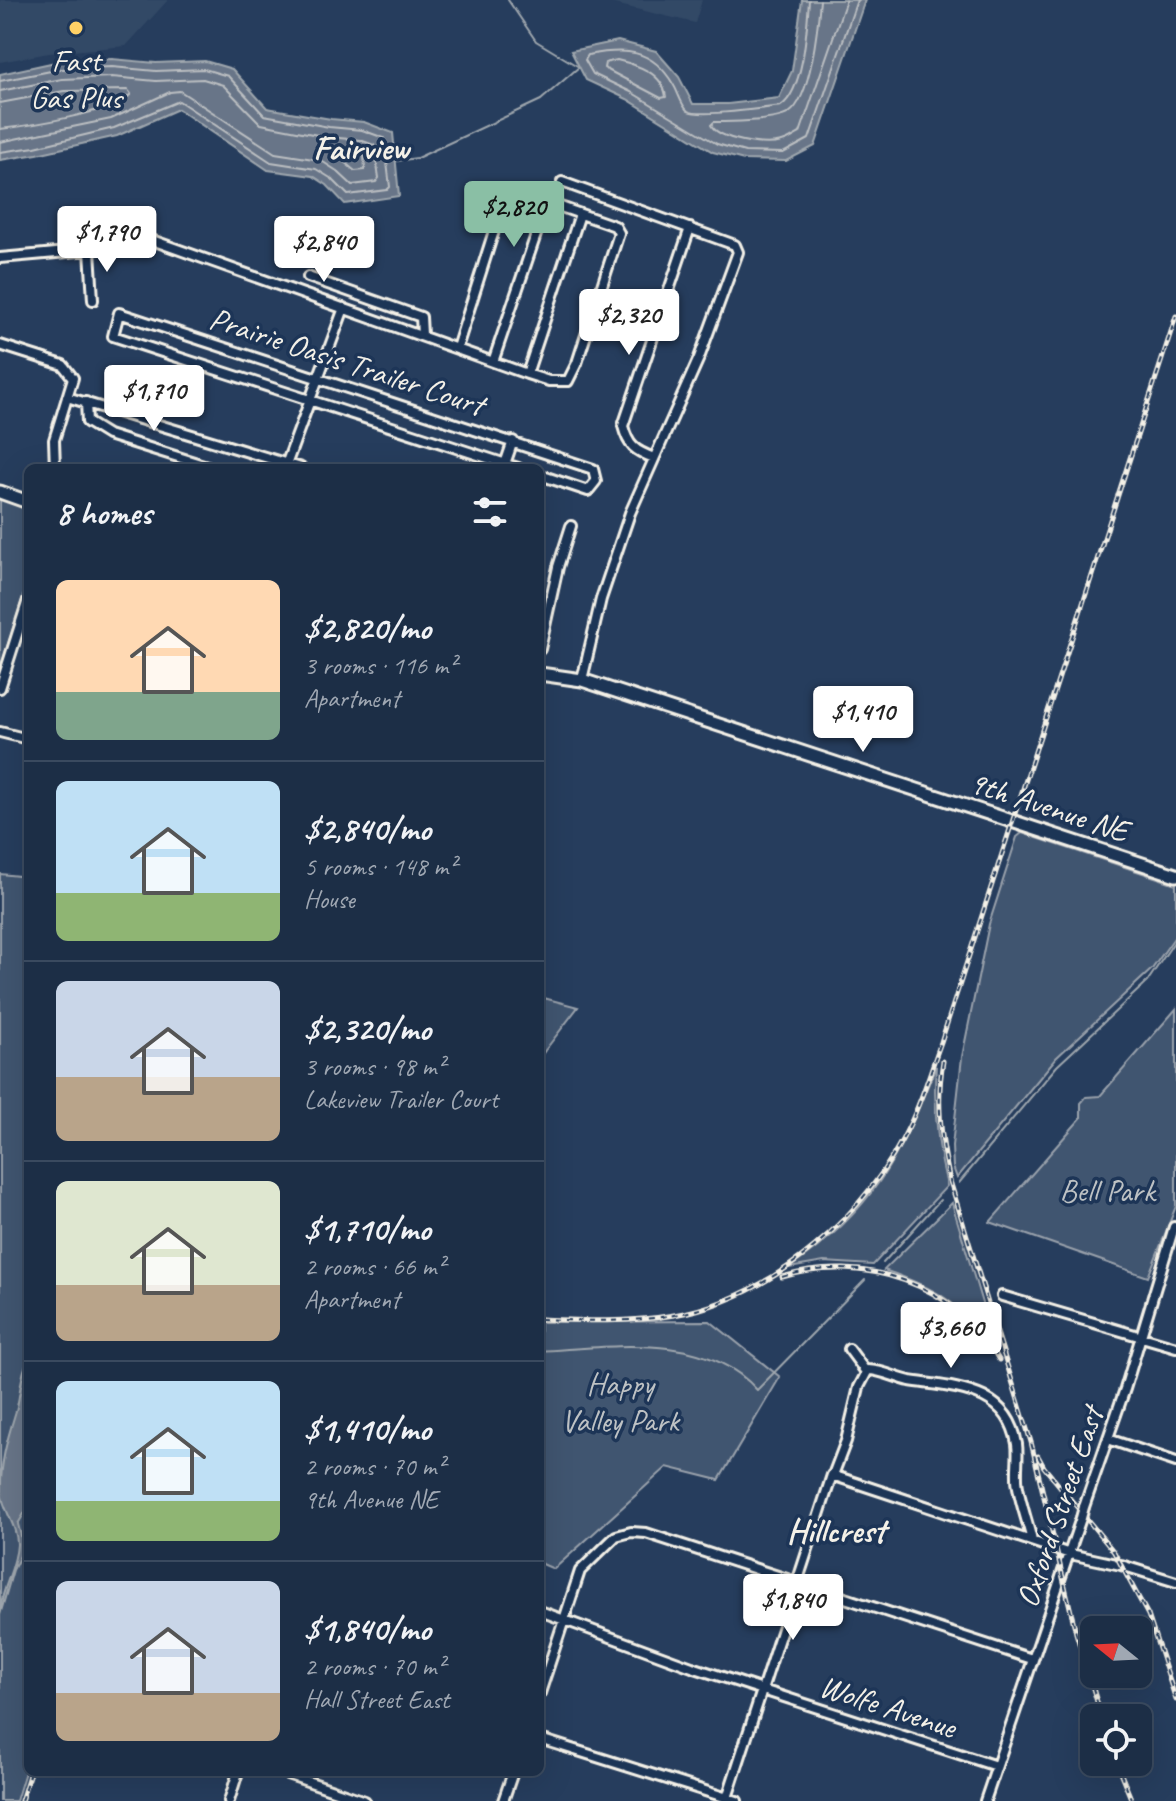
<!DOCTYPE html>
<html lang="en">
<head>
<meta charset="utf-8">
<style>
	body { margin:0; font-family:Caveat,sans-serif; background:#25364d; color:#f1f3f6; height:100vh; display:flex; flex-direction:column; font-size:30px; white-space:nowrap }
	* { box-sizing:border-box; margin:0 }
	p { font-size:26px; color:#a0a8b3 }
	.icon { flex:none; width:44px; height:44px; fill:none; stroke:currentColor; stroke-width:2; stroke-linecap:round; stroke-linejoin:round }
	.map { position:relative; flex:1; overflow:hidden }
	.details { position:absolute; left:24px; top:464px; width:520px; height:1312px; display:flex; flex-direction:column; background:#1c2e46; border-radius:12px; box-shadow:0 8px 32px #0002,0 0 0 2px #3a4a5f }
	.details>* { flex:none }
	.needle { width:52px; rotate:288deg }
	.controls { position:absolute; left:1080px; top:1616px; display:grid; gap:16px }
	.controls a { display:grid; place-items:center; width:72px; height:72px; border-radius:12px; background:#1c2e46; box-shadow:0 8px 32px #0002,0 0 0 2px #3a4a5f; font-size:40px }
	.price { position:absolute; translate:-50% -68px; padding:0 18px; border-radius:8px; background:#fff; color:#222; font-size:26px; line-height:52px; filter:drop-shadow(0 2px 4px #0008) }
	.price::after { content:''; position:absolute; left:50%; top:48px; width:24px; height:18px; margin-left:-12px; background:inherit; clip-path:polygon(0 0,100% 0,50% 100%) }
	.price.current { background:#8abfa5; color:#111 }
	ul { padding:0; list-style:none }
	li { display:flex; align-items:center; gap:24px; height:200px; padding:0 32px }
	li+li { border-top:2px solid #3a4a5f }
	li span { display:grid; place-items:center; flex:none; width:224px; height:160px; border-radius:12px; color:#555 }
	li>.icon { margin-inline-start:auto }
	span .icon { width:96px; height:96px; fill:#fffc; stroke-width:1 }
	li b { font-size:34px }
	h2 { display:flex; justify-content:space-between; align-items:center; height:96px; padding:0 32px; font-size:34px }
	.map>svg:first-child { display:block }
</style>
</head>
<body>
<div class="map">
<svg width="1176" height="1801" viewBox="0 0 1176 1801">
	<rect width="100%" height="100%" fill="#263d5d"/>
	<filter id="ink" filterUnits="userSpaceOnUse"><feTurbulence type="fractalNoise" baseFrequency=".0125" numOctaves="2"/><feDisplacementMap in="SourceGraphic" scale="16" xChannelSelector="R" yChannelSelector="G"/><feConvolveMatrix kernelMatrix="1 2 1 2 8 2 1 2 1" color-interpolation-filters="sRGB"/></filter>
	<g filter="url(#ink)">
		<path fill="#334966" d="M0,0h168l-42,46 -77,7 -49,9z
			M598,0h104l-7,23z"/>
		<path fill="#40546f" stroke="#9aa2ac" stroke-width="2" d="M0,498l28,9v74l-28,88z
			M1022,833l154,51v51l-24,34 -96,89 -99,120 -4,-11 -1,-21 10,-89 27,-133 28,-87z
			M0,874l28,3v885l-12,39h-16z
			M540,997l38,10 -38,50z
			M1176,1009v197l-28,71 -158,-55 91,-104v-15l5,-6 14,-1z
			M936,1066c-3,42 1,79 11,120l-74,79 -49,-3 -35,6c84,-56 111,-112 147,-202z
			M952,1203l44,147c-36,-47 -57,-61 -112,-80z
			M710,1321l70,56 -61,103 -52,-13 -113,102 -14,-6v-241z"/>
		<path fill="#677588" stroke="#9fa7ae" stroke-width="2" d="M802,0h63l-50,146 -29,15 -42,-1 -31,-8 -86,-53 -41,-19 -15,-29 47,-10 38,10 23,26 14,27h35l51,-6 13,-27z
			M112,59l44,4 49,-2 27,8 35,39 64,11 33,3 29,11 6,63 -54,8 -18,-19 -14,-9 -45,-6 -90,-61 -61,27 -80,18 -37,6v-86l60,-13z
			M28,1360v147l-10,17 6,24 -11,22 -13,45c0,-25 16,-46 17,-71 0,-19 -14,-34 -16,-52 -1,-28 6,-52 14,-78 6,-17 4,-37 13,-54z"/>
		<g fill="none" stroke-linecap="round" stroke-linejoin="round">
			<path stroke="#bcbfc2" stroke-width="2" d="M809,0c-2,27 -5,90 -28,106 -16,2 -81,12 -93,5 -7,-5 -10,-20 -15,-27 -21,-36 -49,-36 -85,-29l-3,5 8,14 38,18 86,52 28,8 38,1 26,-14 48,-139
				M820,0c-2,25 -9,99 -31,113 -14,9 -58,9 -75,9l-3,3c8,15 54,22 71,17 6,-1 12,-6 18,-9l46,-133
				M617,60c21,5 46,13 49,37l-5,1 -57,-30 1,-5z
				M0,81l61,-12 51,-2 44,4 48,-2 24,7 36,39 65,12 33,3 22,8 6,49 -3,3 -39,5 -16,-16 -16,-10 -45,-7 -92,-61 -65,27 -79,19 -35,5
				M0,91l62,-12 50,-2 44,4 47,-2 20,6 38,39 67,13 32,3 14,5 5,33 -3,4 -24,3 -15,-14 -17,-11 -45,-7 -95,-62 -10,1 -59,27 -111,23
				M0,103l64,-12 64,-1 3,4c-15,18 -104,32 -131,35
				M342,150l22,4 1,16 -10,1 -17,-14v-4z"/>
			<path stroke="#9fa7ae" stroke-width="2" d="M396,161l21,-3 124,-58 38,-33 -43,-26 -28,-41
				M959,1183l98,-117 90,-84 29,-43
				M883,1263l57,-63
				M540,1351c71,-4 164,-20 217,39l108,-110"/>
			<g stroke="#f4f1e8" stroke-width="14">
				<path id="street" d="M562,182l173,63 3,7 -39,106 -69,155 -29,86 -19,81
					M90,250l3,50
					M0,258l90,-8 59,-11 378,135 22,7h19l9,-18 42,-130 -4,-7 -60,-21h-9l-53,157
					M308,277l113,40 1,18
					M0,345l63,20 10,13 -19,62 1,28
					M457,348l42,-133
					M527,374l53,-160
					M67,397l234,71
					M86,402l1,20 21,13 105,33
					M654,458c-19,-7 -26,-12 -31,-32l67,-198
					M505,464l8,-23
					M286,465l58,-157
					M518,468l-405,-132 6,-23 474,156 3,12 -8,10 -48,-16
					M540,649l18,-82 13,-41
					M0,688l28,-88
					M0,732l28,7
					M1002,1296l174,51
					M849,1349l17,23
					M1108,1439l68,23
					M833,1475l13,-34 13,-54 9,-17c14,0 28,8 42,11 45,7 98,7 107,63 2,14 -2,29 1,43 3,18 10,36 14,54
					M1084,1507l41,-118 49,-162 2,1
					M540,1611l152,56 304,99
					M540,1693l40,-122 36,-35 15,-4 15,1 386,126
					M540,1739l197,62
					M281,1772l84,29
					M229,1801l9,-29
					M503,1801l10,-29
					M726,1801l106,-326 238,79 51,11 55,17
					M985,1801l96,-283"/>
			</g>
			<g stroke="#f4f1e8" stroke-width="17">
				<path id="secondary" d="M0,492l28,10
					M540,674l42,6 594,195"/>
			</g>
			<use href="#street" stroke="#1d3557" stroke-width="8"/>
			<use href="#secondary" stroke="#1d3557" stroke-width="11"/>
			<g stroke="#f4f1e8" stroke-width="5">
				<path id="rail" d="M943,1061c-7,41 -2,79 7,120l81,261 45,191 26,85
					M782,1277c80,-24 175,6 217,83
					M540,1319c45,2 89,4 134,-4 102,-18 194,-101 237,-193 12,-25 20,-53 30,-80l235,-726
					M1038,1456l6,11 70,85 34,63 28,85
					M1116,1762l16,39
					M21,1801l9,-29"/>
			</g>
			<use href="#rail" stroke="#1d3557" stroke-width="2" stroke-dasharray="6" stroke-linecap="butt"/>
			<g stroke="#f4f1e8" stroke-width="14" stroke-linecap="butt">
				<path id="street-bridge" d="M1081,1518l3,-11"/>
			</g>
			<use href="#street-bridge" stroke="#1d3557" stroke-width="8"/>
		</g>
	</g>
	<circle fill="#ffd166" stroke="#1d3557" stroke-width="3" cx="76" cy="28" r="8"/>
	<g text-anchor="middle" stroke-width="7" stroke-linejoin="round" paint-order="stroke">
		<g font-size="32" fill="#f4f1e8" stroke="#1d3557">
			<text x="76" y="71">Fast<tspan x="76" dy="37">Gas Plus</tspan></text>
		</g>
		<g font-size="32" fill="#f4f1e8" stroke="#1d3557">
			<text transform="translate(347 361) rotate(18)" y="11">Prairie Oasis Trailer Court</text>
			<text transform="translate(1049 806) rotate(18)" y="11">9th Avenue NE</text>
			<text transform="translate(1059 1507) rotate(-71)" y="11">Oxford Street East</text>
			<text transform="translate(888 1706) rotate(18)" y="11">Wolfe Avenue</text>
		</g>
		<g font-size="32" fill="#bec2c4" stroke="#1d3557">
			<text x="1107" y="1201">Bell Park</text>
			<text x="620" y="1394">Happy<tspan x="620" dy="37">Valley Park</tspan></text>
		</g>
		<g font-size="34" font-weight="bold" fill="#f4f1e8" stroke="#1d3557">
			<text x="361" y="159">Fairview</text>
			<text x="836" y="1542">Hillcrest</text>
		</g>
	</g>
</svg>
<div class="controls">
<a><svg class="needle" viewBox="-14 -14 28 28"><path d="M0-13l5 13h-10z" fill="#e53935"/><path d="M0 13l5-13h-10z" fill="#a0a8b3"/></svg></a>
<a><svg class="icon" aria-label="locate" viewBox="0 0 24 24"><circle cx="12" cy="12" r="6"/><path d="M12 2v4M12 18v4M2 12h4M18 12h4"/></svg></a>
</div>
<b class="price current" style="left:514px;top:249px">$2,820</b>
<b class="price" style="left:107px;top:274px">$1,790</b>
<b class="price" style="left:324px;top:284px">$2,840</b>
<b class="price" style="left:629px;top:357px">$2,320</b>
<b class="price" style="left:154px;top:433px">$1,710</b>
<b class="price" style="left:863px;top:754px">$1,410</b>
<b class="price" style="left:951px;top:1370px">$3,660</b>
<b class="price" style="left:793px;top:1642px">$1,840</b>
<section class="details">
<h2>8 homes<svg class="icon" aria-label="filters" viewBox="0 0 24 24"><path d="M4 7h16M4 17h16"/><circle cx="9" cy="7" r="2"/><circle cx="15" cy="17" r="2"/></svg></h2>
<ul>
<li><span style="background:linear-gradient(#ffd9b3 70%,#7fa58c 0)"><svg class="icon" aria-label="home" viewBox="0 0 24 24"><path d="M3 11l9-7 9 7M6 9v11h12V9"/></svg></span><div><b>$2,820/mo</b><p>3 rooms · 116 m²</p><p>Apartment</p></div></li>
<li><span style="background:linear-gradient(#bfe0f5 70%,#8fb573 0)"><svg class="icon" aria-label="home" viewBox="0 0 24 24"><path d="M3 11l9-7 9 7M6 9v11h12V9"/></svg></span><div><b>$2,840/mo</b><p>5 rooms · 148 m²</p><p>House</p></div></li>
<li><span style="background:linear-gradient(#c9d6e8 60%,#b9a48a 0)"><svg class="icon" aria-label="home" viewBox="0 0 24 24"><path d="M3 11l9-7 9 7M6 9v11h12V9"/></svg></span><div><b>$2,320/mo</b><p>3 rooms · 98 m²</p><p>Lakeview Trailer Court</p></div></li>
<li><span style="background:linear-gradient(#dfe7d0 65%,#b9a48a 0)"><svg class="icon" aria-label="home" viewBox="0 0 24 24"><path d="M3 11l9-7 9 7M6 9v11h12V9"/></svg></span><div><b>$1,710/mo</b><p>2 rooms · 66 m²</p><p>Apartment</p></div></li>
<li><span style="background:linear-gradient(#bfe0f5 75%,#8fb573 0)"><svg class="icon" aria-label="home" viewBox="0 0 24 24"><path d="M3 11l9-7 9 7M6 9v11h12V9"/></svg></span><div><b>$1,410/mo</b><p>2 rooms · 70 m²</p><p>9th Avenue NE</p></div></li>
<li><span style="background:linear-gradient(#c9d6e8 70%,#b9a48a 0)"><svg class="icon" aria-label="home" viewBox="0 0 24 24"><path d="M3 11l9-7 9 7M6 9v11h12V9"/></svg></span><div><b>$1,840/mo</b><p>2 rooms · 70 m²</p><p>Hall Street East</p></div></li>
</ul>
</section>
</div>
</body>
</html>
